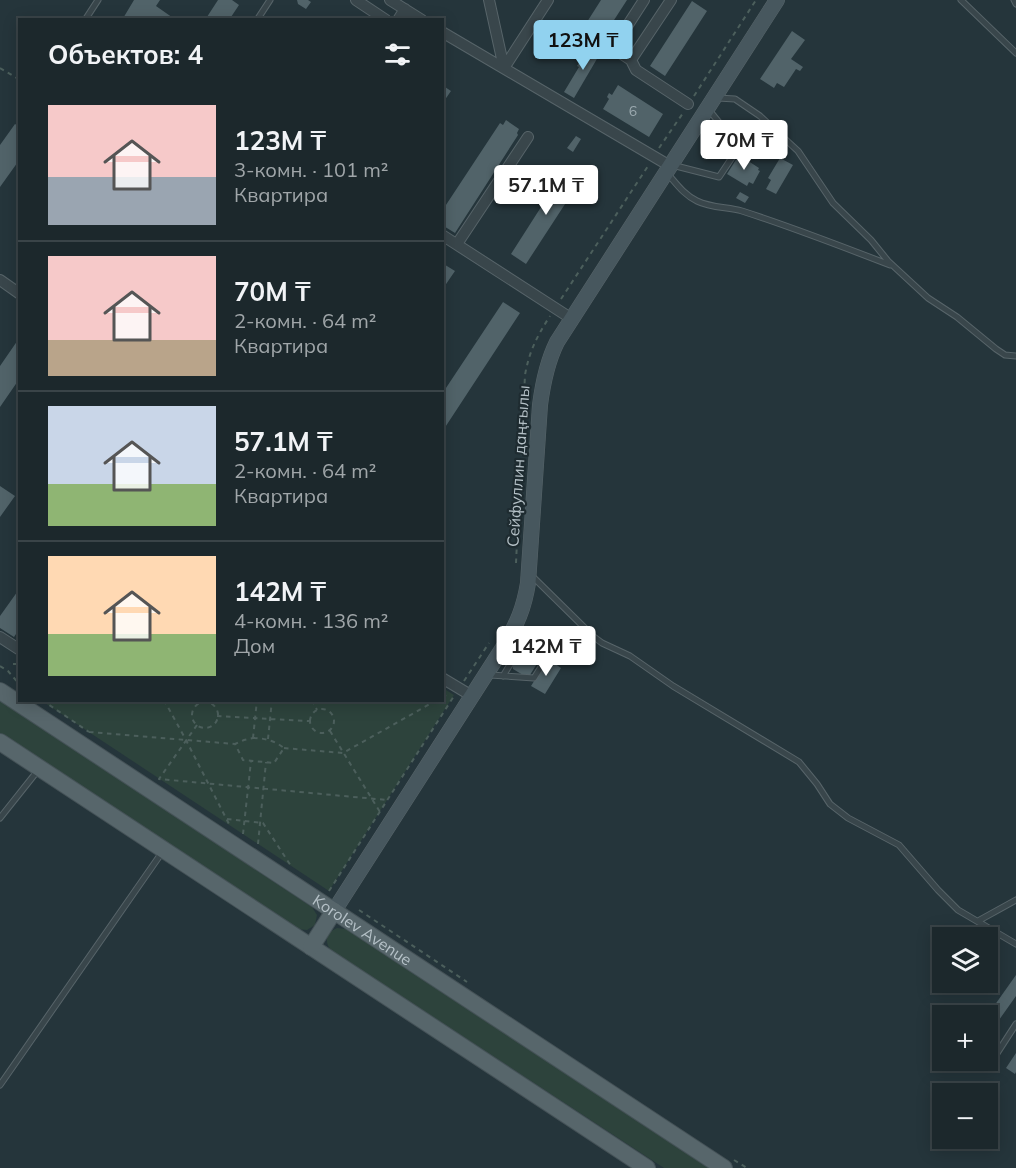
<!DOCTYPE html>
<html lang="ru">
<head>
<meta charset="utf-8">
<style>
	body { margin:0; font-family:Mulish,sans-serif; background:#253034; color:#f1f3f6; height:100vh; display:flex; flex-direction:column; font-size:22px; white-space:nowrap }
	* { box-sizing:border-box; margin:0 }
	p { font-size:20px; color:#a0a6a9 }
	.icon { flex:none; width:33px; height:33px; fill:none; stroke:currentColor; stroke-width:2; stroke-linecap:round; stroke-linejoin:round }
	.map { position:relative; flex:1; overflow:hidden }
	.drawer { position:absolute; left:18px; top:18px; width:426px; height:684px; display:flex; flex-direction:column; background:#1c282c; border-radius:0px; box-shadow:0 3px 15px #0003,0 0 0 2px #3a4448 }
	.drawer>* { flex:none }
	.buttons { position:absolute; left:932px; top:927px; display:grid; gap:12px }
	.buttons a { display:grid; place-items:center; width:66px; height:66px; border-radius:0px; background:#1c282c; box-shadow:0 3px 15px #0003,0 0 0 2px #3a4448; font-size:30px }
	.price { position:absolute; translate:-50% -51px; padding:0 14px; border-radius:6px; background:#fff; color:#222; font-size:20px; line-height:39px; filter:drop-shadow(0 2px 3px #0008) }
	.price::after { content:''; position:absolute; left:50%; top:36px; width:18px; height:14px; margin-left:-9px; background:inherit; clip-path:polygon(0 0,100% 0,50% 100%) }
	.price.on { background:#91d2ef; color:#111 }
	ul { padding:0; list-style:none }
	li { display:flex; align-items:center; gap:18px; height:150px; padding:0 30px }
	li+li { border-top:2px solid #3a4448 }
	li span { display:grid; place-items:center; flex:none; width:168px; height:120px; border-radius:0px; color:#555 }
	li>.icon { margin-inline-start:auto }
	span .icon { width:72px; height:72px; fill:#fffc; stroke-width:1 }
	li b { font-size:26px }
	h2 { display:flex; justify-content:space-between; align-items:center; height:72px; padding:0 30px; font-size:26px }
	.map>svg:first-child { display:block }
</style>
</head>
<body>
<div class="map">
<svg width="1016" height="1168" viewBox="0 0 1016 1168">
	<rect width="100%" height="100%" fill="#25353b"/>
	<path fill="#2d433c" d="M443,688l11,7 -125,196 -287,-190 400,-1z
		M0,700l312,207 5,8 -2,10 -8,5 -10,-1 -297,-196z
		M337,928l9,1 363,239h-45l-332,-217c-8,-8 -7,-18 5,-23z"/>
	<path fill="#516369" d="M134,0h26l-4,6 20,14h-54z
		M218,0h14l7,5 -10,15h-24z
		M297,0h11l3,2 -5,7 -8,-5z
		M601,0h26l-22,34 -18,-12z
		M692,1l15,10 -42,65 -15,-10z
		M792,31l13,9 -14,19 12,8 -3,4 -4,-2 -12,18 -7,-4 -3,5 -14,-9z
		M590,46l11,6 -27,46 -10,-6 15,-25 -2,-1z
		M442,85l9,6 -9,13z
		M618,85l45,29 -14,23 -46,-28 6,-10 -2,-2 2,-4 3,2z
		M506,120l13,9 -2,4 1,2 -63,98 -13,-8v-14l58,-88 3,2z
		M15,124l5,3v32l-20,28v-42z
		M576,136l5,3 -8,13 -6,-4z
		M739,155l20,13 -1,2 2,1 -7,13 -4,-2 -2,4 -20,-12z
		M780,158l13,7 -17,29 -10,-5 5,-9 -3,-2z
		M566,168l16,10 -56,86 -15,-10z
		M740,192l9,5 -4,6 -9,-5z
		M442,263l13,8 -13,19z
		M503,302l17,11 -78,119v-38z
		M20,337v41l-20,29v-41z
		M0,486l15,10 -15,21z
		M20,588v40l-6,9 -14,-9v-12z
		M536,640l10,6 -3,4 2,1 -17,27 -15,-9 -1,-5 8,-13 6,3z
		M548,659l13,9 -16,26 -14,-8z
		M1016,975v21l-29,41v-21z
		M1016,1053v19l-1,2 -9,-6z"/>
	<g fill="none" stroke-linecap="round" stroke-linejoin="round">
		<g stroke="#576469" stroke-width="7">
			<path id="lane" d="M961,0l55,53
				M1014,0l2,4
				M85,20l13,-20
				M257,20l13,-20
				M718,98l17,1 25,17 38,35 35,52 38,37 17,21 40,37 29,19 39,32 9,6 11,1
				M672,165l47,12 20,-30 -30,-37
				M667,173c9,10 17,22 30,28 14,7 31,6 45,10 50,16 99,35 148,54
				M531,575l63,62 8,6 28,13 43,30 126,76 18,22 13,20 18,14 51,27 39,45 20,20 58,34
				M517,627l12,19
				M490,675l44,3 12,-19
				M503,676l22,-36
				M0,818l39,-49
				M978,921l38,-21
				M994,1058l22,-34
				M0,1085l163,-234"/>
		</g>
		<g stroke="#576469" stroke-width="12">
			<path id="street" d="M356,0l30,20
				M390,0l32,20
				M489,0l15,68
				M671,0l-40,60 5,10 52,34
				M398,20l7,-11
				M442,32l228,134
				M631,60l-18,-12 31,-48
				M504,68l44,-68
				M442,235l130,84
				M457,244l71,-107
				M0,280l20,14
				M0,637l20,13
				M442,678l30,18"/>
		</g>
		<g stroke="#576469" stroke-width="16">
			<path id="secondary" d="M334,911l170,-265c13,-22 20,-38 24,-63l12,-178c3,-23 7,-43 17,-63l220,-342"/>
		</g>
		<g stroke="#455257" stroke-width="18">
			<g id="primary">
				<path id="s1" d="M0,691l724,477"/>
				<path d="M0,742l647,426"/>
				<path d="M311,947l23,-36"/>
			</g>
		</g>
		<path stroke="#4c5f5c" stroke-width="2" stroke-dasharray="4.5 4.5" stroke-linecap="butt" d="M0,68l20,12
			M694,96l62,-96
			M659,148l24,-35
			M561,299l87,-133
			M516,563l9,-188c4,-23 12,-39 25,-59
			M13,664h7
			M0,666l8,5 12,14
			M464,681l25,-38
			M442,697l6,-3
			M42,700l47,32
			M164,700l22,40 44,86
			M312,700l5,10
			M192 715a13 13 0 1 1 26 0a13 13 0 1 1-26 0Z
			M310 721a12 12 0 1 1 24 0a12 12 0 1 1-24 0Z
			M217,716l92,5
			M197,725l-38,54 228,21
			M330,731l50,81
			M89,732l146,12
			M253,738c12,0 22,3 31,10l-10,15 -31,-3 -8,-16 9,-4z
			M253,738l4,-38
			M268,739l4,-39
			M284,748l59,5 94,-53
			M227,819l36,4 28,43
			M243,834l8,-73
			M258,844l8,-82
			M329,891l125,-195
			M359,910l108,72
			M734,1160l13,8"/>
		<use href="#lane" stroke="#39464b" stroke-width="5"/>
		<use href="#street" stroke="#39464b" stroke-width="10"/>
		<use href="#secondary" stroke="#47575e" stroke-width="15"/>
		<use href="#primary" stroke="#57666b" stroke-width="16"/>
	</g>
	<g text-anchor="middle" stroke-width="4.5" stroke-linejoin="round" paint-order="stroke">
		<g font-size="14" fill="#9caab0">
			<text x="633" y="116">6</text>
		</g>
		<g font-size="16" fill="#b5c1c7" stroke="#1e2b30">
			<text transform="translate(518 466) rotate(-86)" y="6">Сейфуллин даңғылы</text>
			<text dy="6" stroke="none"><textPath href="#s1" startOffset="434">Korolev Avenue</textPath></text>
		</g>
	</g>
</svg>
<div class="buttons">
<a><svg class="icon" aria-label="layers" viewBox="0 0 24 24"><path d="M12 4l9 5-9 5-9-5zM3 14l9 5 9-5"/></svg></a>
<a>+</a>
<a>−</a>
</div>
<b class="price on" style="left:583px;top:71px">123M ₸</b>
<b class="price" style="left:744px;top:171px">70M ₸</b>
<b class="price" style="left:546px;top:216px">57.1M ₸</b>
<b class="price" style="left:546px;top:677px">142M ₸</b>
<section class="drawer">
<h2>Объектов: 4<svg class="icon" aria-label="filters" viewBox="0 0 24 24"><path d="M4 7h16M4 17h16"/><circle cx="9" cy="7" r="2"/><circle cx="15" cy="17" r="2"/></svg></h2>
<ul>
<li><span style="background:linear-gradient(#f6c9c9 60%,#9aa5b1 0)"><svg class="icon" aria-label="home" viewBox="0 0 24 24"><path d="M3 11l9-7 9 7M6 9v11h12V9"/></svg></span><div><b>123M ₸</b><p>3-комн. · 101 m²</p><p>Квартира</p></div></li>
<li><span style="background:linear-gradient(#f6c9c9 70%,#b9a48a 0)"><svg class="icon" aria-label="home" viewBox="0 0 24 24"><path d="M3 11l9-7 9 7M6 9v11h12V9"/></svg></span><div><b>70M ₸</b><p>2-комн. · 64 m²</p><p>Квартира</p></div></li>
<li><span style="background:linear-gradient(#c9d6e8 65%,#8fb573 0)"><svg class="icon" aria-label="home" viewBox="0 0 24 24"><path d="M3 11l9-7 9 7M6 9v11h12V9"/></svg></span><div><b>57.1M ₸</b><p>2-комн. · 64 m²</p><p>Квартира</p></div></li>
<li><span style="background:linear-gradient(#ffd9b3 65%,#8fb573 0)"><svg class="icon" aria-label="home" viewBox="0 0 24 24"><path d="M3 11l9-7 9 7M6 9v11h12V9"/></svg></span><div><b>142M ₸</b><p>4-комн. · 136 m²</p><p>Дом</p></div></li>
</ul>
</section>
</div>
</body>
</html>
